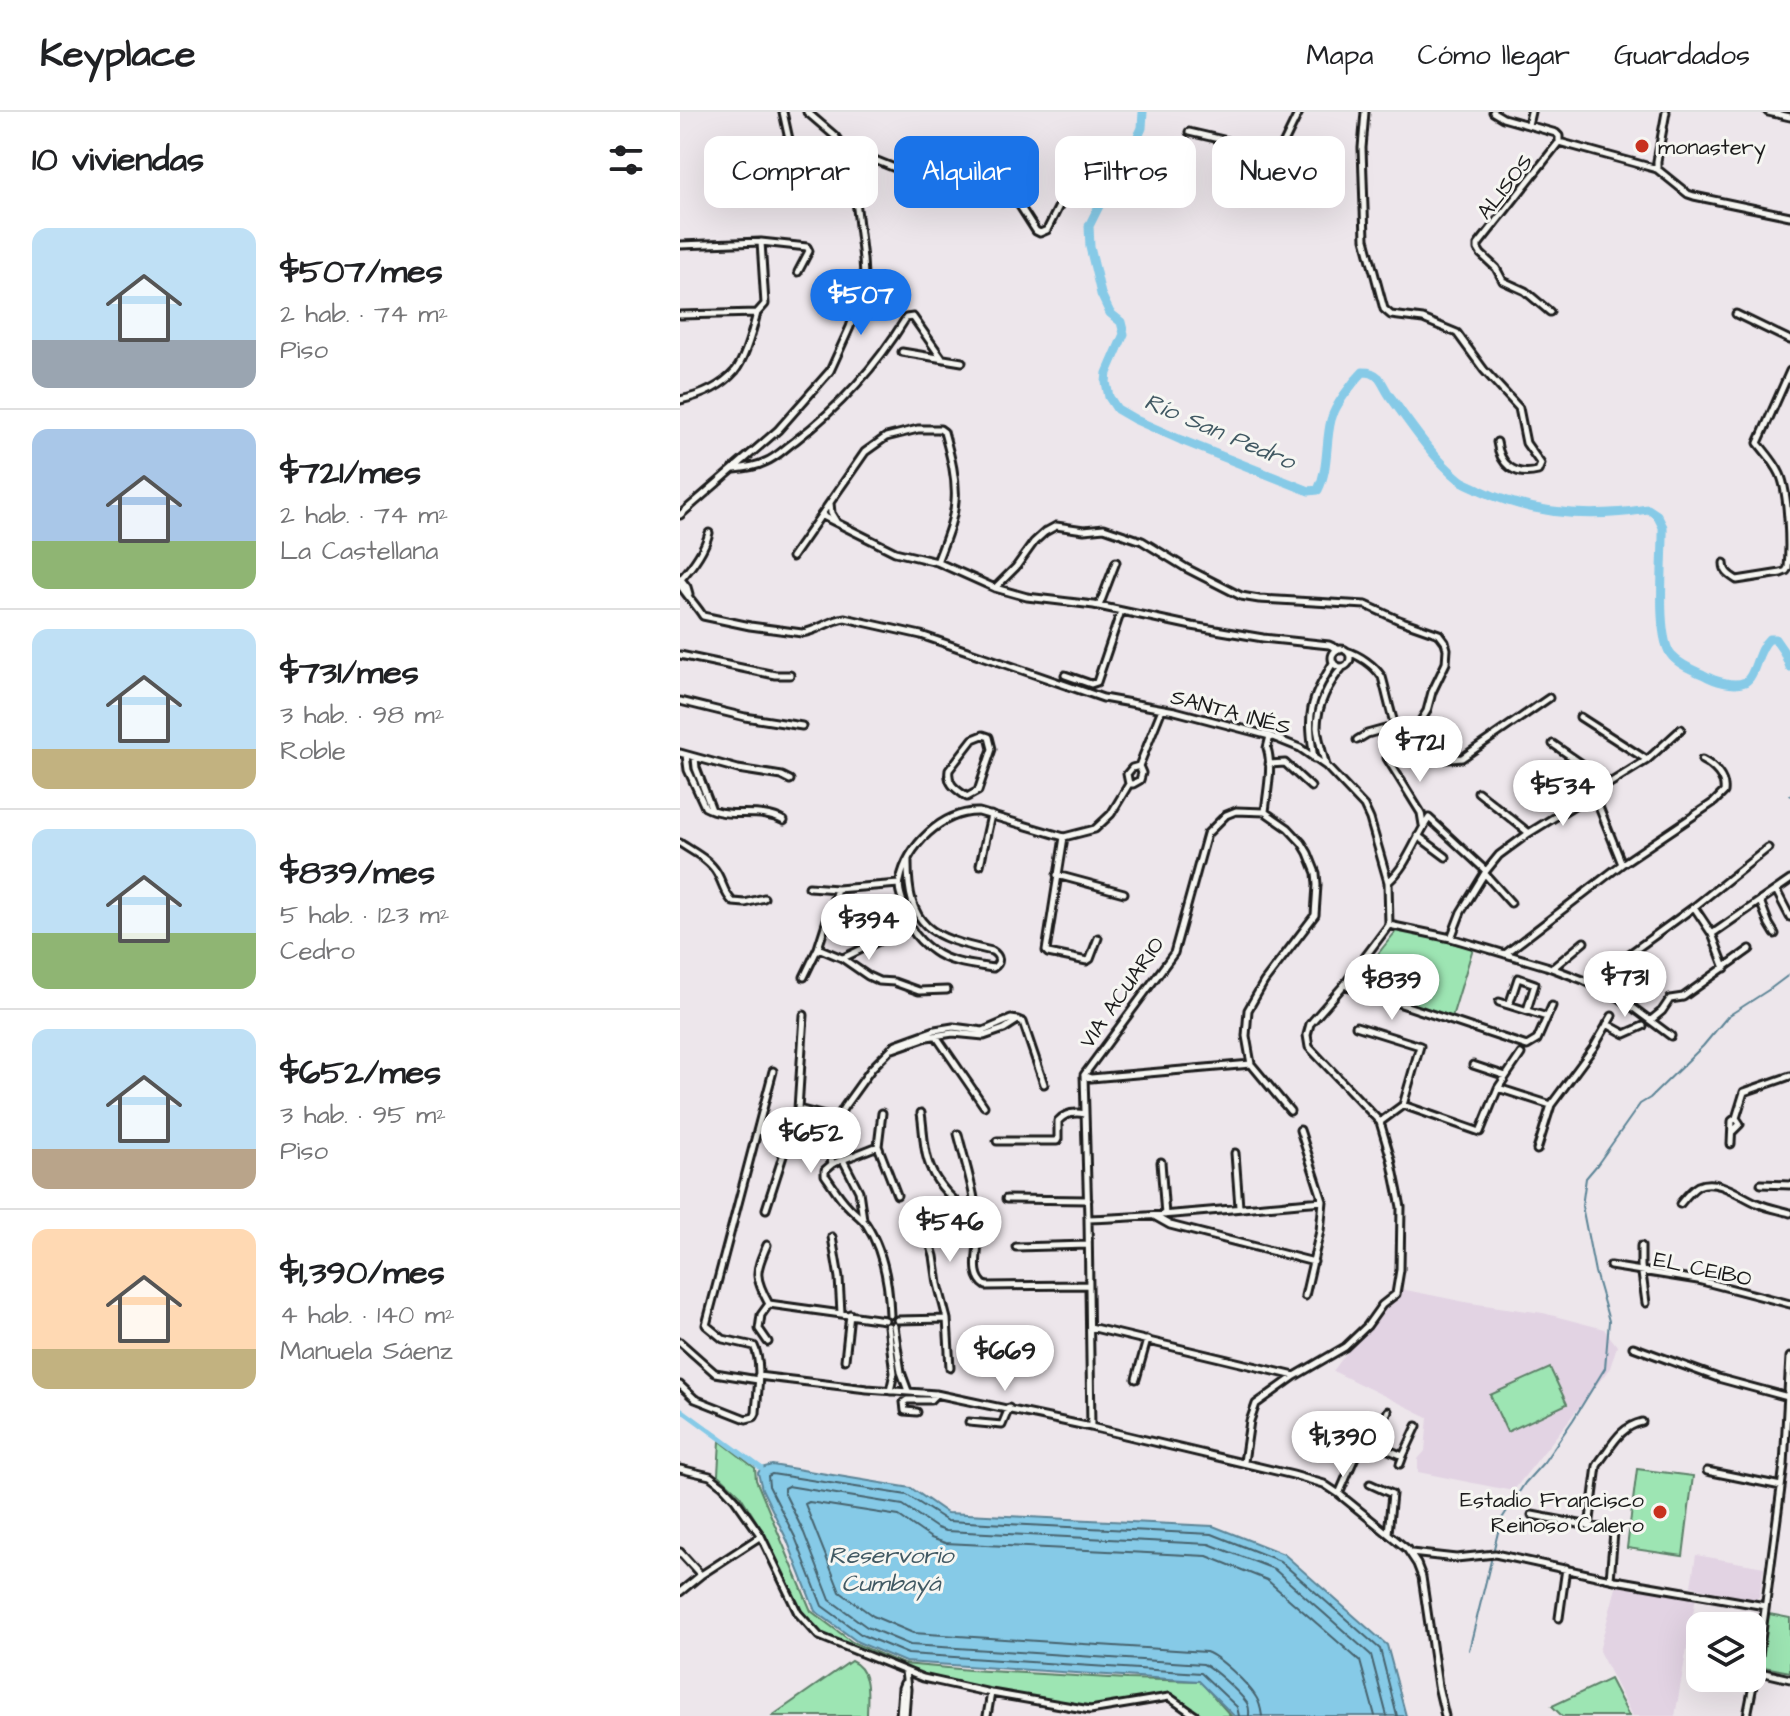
<!DOCTYPE html>
<html lang="es">
<head>
<meta charset="utf-8">
<style>
	body { margin:0; font-family:"Architects Daughter",sans-serif; background:#f6f6f6; color:#202124; height:100vh; display:flex; flex-direction:column; font-size:30px; white-space:nowrap }
	* { box-sizing:border-box; margin:0 }
	p { font-size:26px; color:#757577 }
	.icon { flex:none; width:44px; height:44px; fill:none; stroke:currentColor; stroke-width:2; stroke-linecap:round; stroke-linejoin:round }
	.map { position:relative; flex:1; overflow:hidden }
	.side { display:flex; flex-direction:column; background:#fff; width:680px }
	.side>* { flex:none }
	.top-card { position:absolute; left:24px; top:24px; width:760px; height:72px; display:flex; gap:16px }
	.controls { position:absolute; left:1006px; top:1500px; display:grid; gap:16px }
	.controls a { display:grid; place-items:center; width:80px; height:80px; border-radius:16px; background:#fff; box-shadow:0 8px 32px #0002; font-size:40px }
	.price { position:absolute; translate:-50% -68px; padding:0 18px; border-radius:28px; background:#fff; color:#222; font-size:26px; line-height:52px; filter:drop-shadow(0 2px 4px #0008) }
	.price::after { content:''; position:absolute; left:50%; top:48px; width:24px; height:18px; margin-left:-12px; background:inherit; clip-path:polygon(0 0,100% 0,50% 100%) }
	.price.selected { background:#1a73e8; color:#fff }
	ul { padding:0; list-style:none }
	li { display:flex; align-items:center; gap:24px; height:200px; padding:0 32px }
	li+li { border-top:2px solid #e0e0e0 }
	li span { display:grid; place-items:center; flex:none; width:224px; height:160px; border-radius:16px; color:#555 }
	li>.icon { margin-inline-start:auto }
	span .icon { width:96px; height:96px; fill:#fffc; stroke-width:1 }
	li b { font-size:34px }
	h2 { display:flex; justify-content:space-between; align-items:center; height:96px; padding:0 32px; font-size:34px }
	.tag { padding:0 28px; border-radius:16px; background:#fff; box-shadow:0 8px 32px #0002; font-size:28px; line-height:72px }
	.tag.selected { background:#1a73e8; color:#fff }
	header { display:flex; align-items:center; gap:48px; box-sizing:border-box; height:112px; padding:0 40px; background:#fff; border-bottom:2px solid #e0e0e0 }
	header strong { font-size:38px }
	nav { display:flex; gap:44px; margin-inline-start:auto; font-size:28px }
	main { display:flex; flex:1; min-height:0 }
	.map>svg:first-child { display:block }
</style>
</head>
<body>
<header>
<strong>Keyplace</strong>
<nav><a>Mapa</a><a>Cómo llegar</a><a>Guardados</a></nav>
</header>
<main>
<section class="side">
<h2>10 viviendas<svg class="icon" aria-label="filters" viewBox="0 0 24 24"><path d="M4 7h16M4 17h16"/><circle cx="9" cy="7" r="2"/><circle cx="15" cy="17" r="2"/></svg></h2>
<ul>
<li><span style="background:linear-gradient(#bfe0f5 70%,#9aa5b1 0)"><svg class="icon" aria-label="home" viewBox="0 0 24 24"><path d="M3 11l9-7 9 7M6 9v11h12V9"/></svg></span><div><b>$507/mes</b><p>2 hab. · 74 m²</p><p>Piso</p></div></li>
<li><span style="background:linear-gradient(#a9c7e8 70%,#8fb573 0)"><svg class="icon" aria-label="home" viewBox="0 0 24 24"><path d="M3 11l9-7 9 7M6 9v11h12V9"/></svg></span><div><b>$721/mes</b><p>2 hab. · 74 m²</p><p>La Castellana</p></div></li>
<li><span style="background:linear-gradient(#bfe0f5 75%,#c2b280 0)"><svg class="icon" aria-label="home" viewBox="0 0 24 24"><path d="M3 11l9-7 9 7M6 9v11h12V9"/></svg></span><div><b>$731/mes</b><p>3 hab. · 98 m²</p><p>Roble</p></div></li>
<li><span style="background:linear-gradient(#bfe0f5 65%,#8fb573 0)"><svg class="icon" aria-label="home" viewBox="0 0 24 24"><path d="M3 11l9-7 9 7M6 9v11h12V9"/></svg></span><div><b>$839/mes</b><p>5 hab. · 123 m²</p><p>Cedro</p></div></li>
<li><span style="background:linear-gradient(#bfe0f5 75%,#b9a48a 0)"><svg class="icon" aria-label="home" viewBox="0 0 24 24"><path d="M3 11l9-7 9 7M6 9v11h12V9"/></svg></span><div><b>$652/mes</b><p>3 hab. · 95 m²</p><p>Piso</p></div></li>
<li><span style="background:linear-gradient(#ffd9b3 75%,#c2b280 0)"><svg class="icon" aria-label="home" viewBox="0 0 24 24"><path d="M3 11l9-7 9 7M6 9v11h12V9"/></svg></span><div><b>$1,390/mes</b><p>4 hab. · 140 m²</p><p>Manuela Sáenz</p></div></li>
</ul>
</section>
<div class="map">
<svg width="1110" height="1604" viewBox="0 0 1110 1604">
	<rect width="100%" height="100%" fill="#ede6eb"/>
	<filter id="ink" filterUnits="userSpaceOnUse"><feTurbulence type="fractalNoise" baseFrequency=".0125" numOctaves="2"/><feDisplacementMap in="SourceGraphic" scale="16" xChannelSelector="R" yChannelSelector="G"/><feConvolveMatrix kernelMatrix="1 2 1 2 8 2 1 2 1" color-interpolation-filters="sRGB"/></filter>
	<g filter="url(#ink)">
		<path fill="#e2d3e3" d="M721,1177l69,14 73,10 61,16 13,17 -7,22 -97,123 -95,-19v-13l7,-8 3,-34 -95,-46 47,-63z
			M1016,1443l68,12 -5,30 -5,3 -63,-14z
			M937,1472l79,13 -21,119h-43l-33,-65z"/>
		<path fill="#9de5b3" stroke="#5c8068" stroke-width="2" d="M717,818l76,18 -21,69 -99,-32z
			M870,1256l17,36 -60,28 -17,-37z
			M40,1329l35,27 1,12 55,131 41,31 51,22 67,6 157,9 73,2 31,35h-31l-32,-23 -79,15 -142,-21 -59,-21 -69,-33 -21,-22 -33,-76 -25,-40 -22,-21z
			M957,1357l56,7 -10,80 -56,-8z
			M1089,1502l21,4v54l-31,-6z
			M171,1549c21,9 16,36 16,55h-95z
			M930,1567l19,37h-67l-10,-10z"/>
		<path fill="#86cae7" stroke="#5c8496" stroke-width="2" d="M92,1353l139,23 36,25 266,13 71,28 103,91 19,71h-172l-35,-35 -294,-19 -47,-20 -43,-31 -28,-71 -25,-51 -4,-16 3,-5z"/>
		<g fill="none" stroke-linecap="round" stroke-linejoin="round">
			<path stroke="#46626d" stroke-width="2" d="M559,1604l-2,-9 -36,-34 -293,-19 -46,-19 -40,-29 -27,-69 -26,-51 -1,-10 4,-2 135,21 40,26 265,13 68,27 100,88 17,67
				M569,1604c0,-6 1,-7 -2,-13 -7,-10 -34,-35 -44,-39l-293,-19 -43,-18 -37,-27 -26,-67 -20,-41v-4l4,-2 115,19 34,23 9,3 263,13 65,25 97,86 16,61
				M582,1604c-1,-7 -2,-13 -6,-19 -8,-13 -36,-40 -50,-45l-293,-19 -40,-17 -33,-24 -35,-88 4,-2 90,14 32,22 14,5 262,13 60,24 93,81 15,55"/>
			<path stroke="#5c8496" stroke-width="2" d="M1110,683v1
				M789,1538l32,-130 24,-37 19,-21 29,-42 32,-52 4,-47 -14,-49 -13,-66 4,-28 11,-13 43,-61 10,-6 53,-52 25,-30 42,-27 20,-15"/>
			<path stroke="#86cae7" stroke-width="5" d="M0,1297l81,59"/>
			<path stroke="#86cae7" stroke-width="9" d="M463,0l-1,16 -18,39 -20,29 -15,30 1,21 11,47 9,19 11,9 3,12 -17,39 -1,9 3,15 8,12 19,11 45,20 128,51 9,-1c11,-22 7,-46 13,-70 4,-15 21,-37 32,-48 7,0 11,1 16,6 5,7 8,15 13,21 20,27 40,58 67,80 6,5 14,7 21,11 53,25 112,28 168,19l9,6 6,12c1,28 -8,111 9,129 8,9 21,14 32,19 10,6 30,12 41,7 11,-6 11,-31 24,-43h6l9,13 6,15"/>
			<g stroke="#1c1c1c" stroke-width="11">
				<path id="minor" d="M103,0l9,41 14,18 19,21
					M685,0l-3,36 3,91 19,70 7,6 32,4 34,14 27,37 35,38 7,35 15,21 -3,7c-23,6 -38,-6 -41,-29
					M813,0l10,6 53,15 3,3v6l98,27 31,25 6,2 96,20
					M1088,0l22,5
					M848,13l3,-13
					M509,20l138,32
					M599,41l20,-41
					M171,47l19,-1 42,17 11,-3
					M218,54l26,-6 30,-13h15l13,6 29,39 25,39 4,2 7,-3 16,-32
					M220,54l30,5 25,14
					M247,57l12,-15
					M977,57v-8l9,-49
					M81,130l46,5 2,4 -11,21
					M0,133l81,-3 4,62 -8,9 -77,2
					M870,200l-25,-21 -22,-10 -7,-13 -15,-14 -3,-5v-4l81,-103
					M1056,202l54,26
					M222,240l60,10
					M0,288c19,-4 41,-13 55,-29 10,-12 18,-42 22,-58
					M55,357c10,-1 20,-2 30,-7 11,-4 20,-14 30,-21 46,-35 81,-74 111,-123l7,-1 28,40
					M150,391l1,10 6,10
					M0,403l98,-85 52,-59 20,-44 10,-29 4,-22 -1,-17 -12,-100 -16,-23 -28,-24
					M141,403l74,37 42,10 58,26 32,9 67,8 98,21 71,12 66,7 11,5
					M112,445l73,-105 21,-15 32,-8h22l4,3c6,22 13,46 11,69 -1,20 -11,42 -18,61
					M1044,451c0,9 5,12 13,17l44,-7 5,-2 2,-3c2,-21 1,-74 -8,-94 -5,-11 -14,-21 -22,-31l32,-72
					M0,466l7,9 2,7
					M0,468c13,-14 24,-29 29,-47
					M0,473c7,11 16,20 23,31l47,10 52,7c15,-2 28,-13 43,-15l76,17 182,63 72,13 95,25 30,12 26,18 38,40 6,13 18,63 1,43 -45,60 -34,39 -3,11 2,12 71,75 11,37 10,48 -1,63 -4,24 -14,11 -15,21 -22,21 -50,29 -39,28 -6,17 -6,41
					M315,476l21,-21 18,-25 11,-10 11,-6 28,4 20,-2 38,13 44,27 55,28 18,3 107,6 33,15 40,14 6,8 2,7 -1,14 -14,29 -5,19 -22,35
					M419,494l17,-44
					M652 546a9 9 0 1 1 18 0a9 9 0 1 1-18 0Z
					M666,539c13,4 28,14 36,26 15,54 12,88 80,81l87,-60
					M0,543l95,20h15
					M385,563l26,9 6,-2 24,-71
					M0,589l65,16 57,9
					M900,605l67,43
					M303,623l6,2 3,12 -14,42 -11,6c-11,-8 -20,-12 -18,-27l24,-31z
					M677,628l10,-6 29,-8
					M873,632l55,38
					M0,641l58,16 44,7 8,4
					M6,643l2,15 17,37c24,13 55,0 79,14
					M15,646l1,10 16,42
					M707,646l34,55 2,12
					M634,647c-7,-47 -5,-56 19,-96
					M589,652l16,-1 26,24
					M646,654c-3,-12 -8,-27 -9,-39 0,-21 12,-45 26,-60
					M449,672l-2,-10 5,-6 7,-2 23,-57
					M861,672l23,19 3,6
					M798,680l51,41
					M913,680l29,72
					M585,700c2,-20 8,-46 2,-64l3,-12
					M738,724l28,21
					M384,725l-18,114 2,2 39,8 3,-2 8,-21
					M0,731c13,9 29,16 37,30 6,10 7,21 16,29l12,1 19,-5
					M228,747c-1,70 23,78 84,92 8,5 9,12 1,17 -19,-3 -44,-5 -60,-17 -20,-14 -27,-28 -31,-52 -2,-6 -4,-12 -2,-18 7,-35 42,-70 79,-69l85,25 31,-8 16,-15 18,-30h4l7,-4 2,-7 -3,-7
					M300,753l11,-50
					M805,762l26,29
					M377,763l67,18
					M708,770c19,-16 27,-43 41,-64l57,53
					M129,775l28,2 62,-5
					M1096,778l14,27
					M1080,789l9,23 6,10
					M1014,795l18,27 13,34
					M709,813l62,13 95,28 37,14 37,18 51,38
					M1032,822l78,-54
					M771,826l10,-26 25,-41 13,-16 30,-22 118,-73 34,-31
					M138,836l24,10 26,18 11,5 15,1 25,9 28,-1
					M825,842l117,-90 92,-62 10,-10c2,-14 -10,-26 -22,-32
					M163,846l40,-19
					M874,855l30,-25
					M124,865l14,-29 19,-59
					M911,870l103,-75 74,-59
					M664,873l183,61 10,-6 15,-34
					M819,890l48,15
					M829,893l9,-27 17,6 -8,26
					M338,908l5,2 21,62
					M971,908l11,-9 8,-12 13,-2 67,-48
					M927,912l18,10 18,-8
					M676,914l64,20 -17,59 -23,17
					M256,924l48,70
					M213,937l34,-12 26,-4 31,3 20,-7 14,-9
					M793,953l33,11
					M404,963l90,-122 33,-119 19,-19 10,-4 29,1 23,16 14,15 6,10 8,20 1,12 -2,30 -51,67 -16,28 -2,26 5,28 39,47
					M404,963l4,144 3,208
					M405,964l6,2 160,-14
					M818,976l53,17 43,-58 18,-31
					M723,993l77,27 18,-44 23,-34
					M118,997l6,-94
					M241,1001c3,18 2,39 10,56 9,21 29,36 45,51
					M620,1018l23,71 -3,30 -15,65
					M1053,1019l7,-7 -4,-6
					M278,1022c9,35 20,68 20,105 0,17 -7,37 8,47l103,-1
					M317,1029h60l1,-2v-18c7,-8 17,-9 27,-7
					M1051,1032l1,-23 4,-3 8,-26 46,-16
					M198,1034l4,-33
					M857,1038l14,-45
					M555,1041l4,54
					M163,1048l16,31 4,28
					M481,1050l4,53
					M152,1052l46,-18 19,49
					M1081,1072l29,1
					M326,1087l82,1
					M1000,1092c5,-6 11,-14 18,-18 20,-9 43,11 61,18 10,4 21,6 31,9
					M86,1097l32,-100 39,10
					M474,1104l16,9 144,37
					M408,1107c78,-2 157,-12 235,-18
					M238,1114l12,17 4,13 4,28 9,35 3,49
					M152,1125l7,41 2,35
					M87,1133c-12,27 -13,32 2,59l-8,11 -2,14 9,13
					M961,1134v20l5,37
					M336,1135l72,-2
					M930,1154l88,14 92,24
					M89,1192l116,16
					M210,1203c-1,-31 -7,-65 -24,-91 -5,-7 -13,-12 -18,-18 -9,-9 -15,-20 -23,-31v-5l7,-6 -2,-12 1,-9 6,-24 7,-12 28,-39 24,-24 39,-14 18,-3 30,4 28,-12 7,1
					M217,1208l50,-1
					M208,1214l6,47 -4,18
					M214,1214l7,46 7,19
					M410,1215l205,49
					M0,1230l35,31 43,7
					M953,1235l85,31 70,19
					M165,1248l5,-46
					M78,1264l109,13 69,5 155,33 202,48 31,9 15,10 68,55 10,15 5,13 16,109 7,30
					M456,1267l11,-39
					M0,1273l15,14 51,20 8,-2 2,-4c1,-20 7,-49 -2,-67l-31,-7 -17,-14 67,-254
					M237,1300l-12,-1 -1,-9 3,-2h23l6,-6
					M289,1310l33,3 7,-17
					M693,1332l15,-33
					M723,1344l14,-30
					M0,1357l30,7 13,10 12,13 26,37 37,77 21,23 104,42 68,15 99,17 79,-13 27,19
					M1027,1359l74,15
					M690,1372l22,10 -4,39
					M659,1382l22,-51 6,-2 36,15 -3,8
					M852,1403l79,15 3,2 -4,47
					M909,1415l8,-61 3,-5c13,-17 20,-34 42,-39
					M0,1440l21,23
					M731,1441l45,5 39,-4 120,26 150,26
					M0,1480l21,-17 60,-39
					M879,1506l7,-50
					M225,1559l2,18 -2,27
					M1076,1559l34,8
					M220,1604l2,-28 2,-5
					M307,1604l4,-23
					M1067,1604l12,-61 25,-190 6,-108"/>
			</g>
			<use href="#minor" stroke="#f6f6f2" stroke-width="5"/>
		</g>
	</g>
	<g fill="#c8321e" stroke="#f6f6f2" stroke-width="3">
		<circle cx="962" cy="34" r="8"/>
		<circle cx="980" cy="1400" r="8"/>
	</g>
	<g text-anchor="middle" stroke-width="6" stroke-linejoin="round" paint-order="stroke">
		<g font-size="22" fill="#1c1c1c" stroke="#f6f6f2" text-anchor="start">
			<text x="978" y="42">monastery</text>
			<text x="964" y="1395" text-anchor="end">Estadio Francisco<tspan x="964" dy="25">Reinoso Calero</tspan></text>
		</g>
		<g font-size="22" fill="#1c1c1c" stroke="#f6f6f2">
			<text transform="translate(824 74) rotate(-52)" y="8">ALISOS</text>
			<text transform="translate(551 599) rotate(15)" y="8">SANTA INÉS</text>
			<text transform="translate(441 880) rotate(-55)" y="8">VIA ACUARIO</text>
			<text transform="translate(1023 1156) rotate(12)" y="8">EL CEIBO</text>
		</g>
		<g font-size="24" font-style="italic" fill="#415963" stroke="#f6f6f2">
			<text transform="translate(540 319) rotate(23)" y="8">Río San Pedro</text>
			<text x="211" y="1451">Reservorio<tspan x="211" dy="28">Cumbayá</tspan></text>
		</g>
	</g>
</svg>
<div class="controls">
<a><svg class="icon" aria-label="layers" viewBox="0 0 24 24"><path d="M12 4l9 5-9 5-9-5zM3 14l9 5 9-5"/></svg></a>
</div>
<b class="price selected" style="left:181px;top:225px">$507</b>
<b class="price" style="left:740px;top:672px">$721</b>
<b class="price" style="left:883px;top:716px">$534</b>
<b class="price" style="left:189px;top:850px">$394</b>
<b class="price" style="left:945px;top:907px">$731</b>
<b class="price" style="left:712px;top:910px">$839</b>
<b class="price" style="left:131px;top:1063px">$652</b>
<b class="price" style="left:270px;top:1152px">$546</b>
<b class="price" style="left:325px;top:1281px">$669</b>
<b class="price" style="left:663px;top:1367px">$1,390</b>
<div class="top-card">
<a class="tag">Comprar</a>
<a class="tag selected">Alquilar</a>
<a class="tag">Filtros</a>
<a class="tag">Nuevo</a>
</div>
</div>
</main>
</body>
</html>
